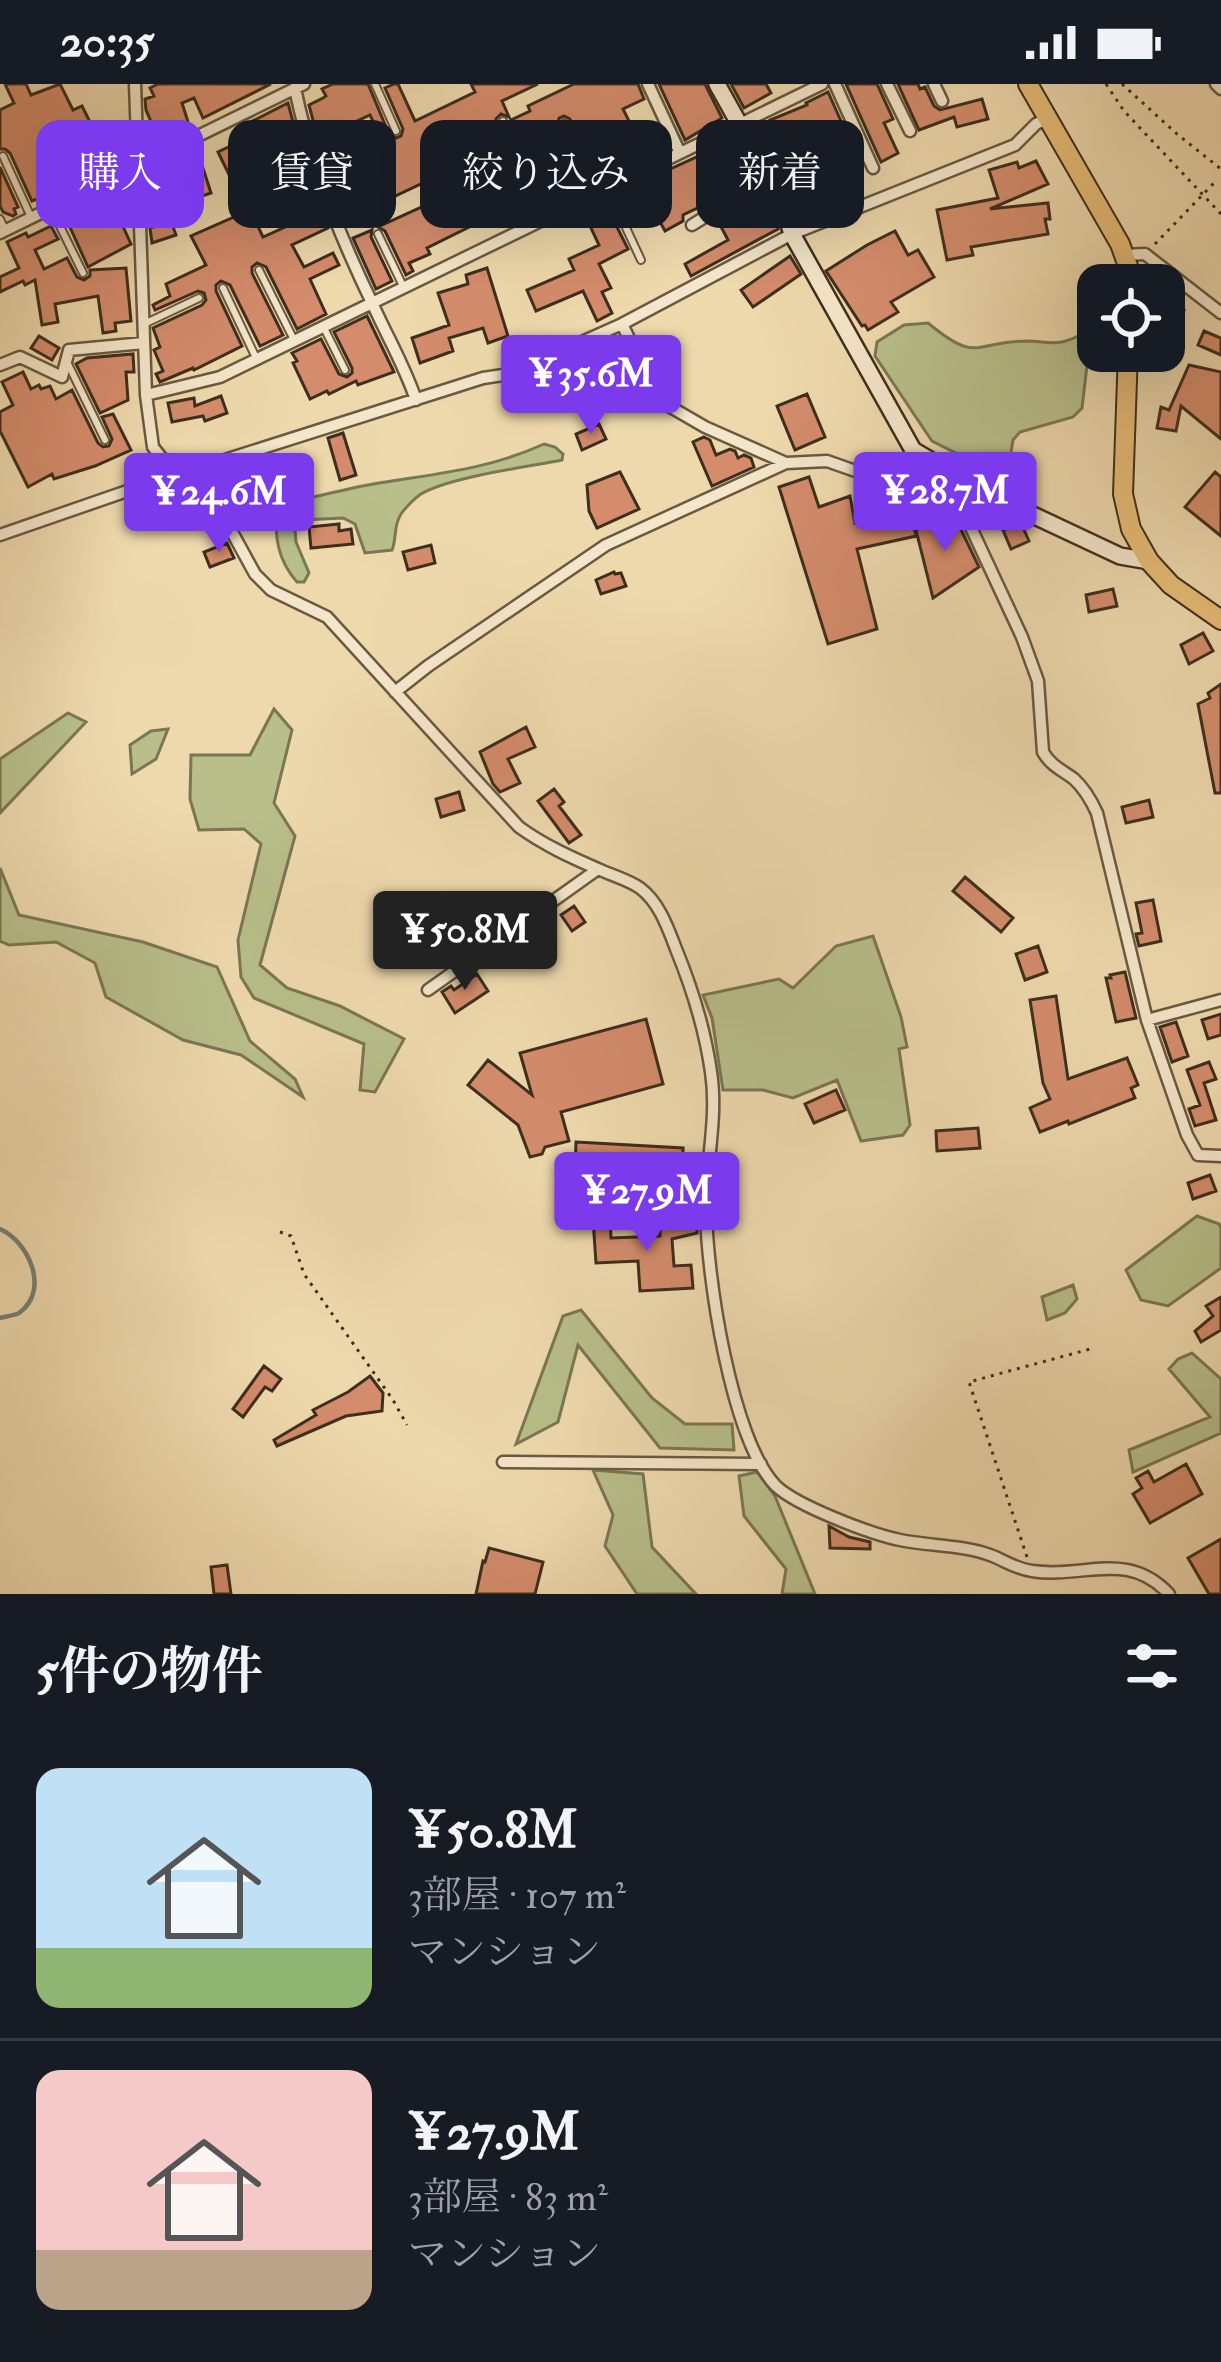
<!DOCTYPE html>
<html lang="ja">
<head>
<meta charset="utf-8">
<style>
	body { margin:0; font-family:"IM FELL Double Pica","Noto Serif JP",serif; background:#20242c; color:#f1f3f6; height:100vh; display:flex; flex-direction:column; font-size:45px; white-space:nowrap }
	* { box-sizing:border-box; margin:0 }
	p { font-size:39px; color:#9ea1a6 }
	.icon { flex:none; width:66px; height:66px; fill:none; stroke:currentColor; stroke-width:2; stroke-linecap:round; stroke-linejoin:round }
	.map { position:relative; height:1510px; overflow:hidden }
	.sheet { display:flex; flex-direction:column; background:#171b24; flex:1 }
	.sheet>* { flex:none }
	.top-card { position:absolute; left:36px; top:36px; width:1149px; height:108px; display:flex; gap:24px }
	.controls { position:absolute; left:1077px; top:180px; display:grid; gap:24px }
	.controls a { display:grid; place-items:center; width:108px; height:108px; border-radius:24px; background:#171b24; box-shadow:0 12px 48px #0002; font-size:60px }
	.price { position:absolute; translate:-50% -102px; padding:0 27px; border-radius:12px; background:#7c3aed; color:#fff; font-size:39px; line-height:78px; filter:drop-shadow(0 3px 6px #0008) }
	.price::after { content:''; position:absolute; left:50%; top:72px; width:36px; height:27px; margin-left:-18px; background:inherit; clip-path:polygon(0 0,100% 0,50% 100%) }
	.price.on { background:#222; color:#fff }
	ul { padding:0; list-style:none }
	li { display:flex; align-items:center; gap:36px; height:300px; padding:0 36px }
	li+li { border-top:3px solid #363941 }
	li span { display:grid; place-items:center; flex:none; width:336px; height:240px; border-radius:24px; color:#555 }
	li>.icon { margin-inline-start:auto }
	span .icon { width:144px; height:144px; fill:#fffc; stroke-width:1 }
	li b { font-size:51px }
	h2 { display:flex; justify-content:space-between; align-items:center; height:144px; padding:0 36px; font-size:51px }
	.chip { padding:0 42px; border-radius:24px; background:#171b24; box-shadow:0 12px 48px #0002; font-size:42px; line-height:108px }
	.chip.on { background:#7c3aed; color:#fff }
	.status { display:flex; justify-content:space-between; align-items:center; height:84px; padding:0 60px; background:#171b24; direction:ltr }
	.status svg { height:33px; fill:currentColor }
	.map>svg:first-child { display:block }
</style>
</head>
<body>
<div class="status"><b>20:35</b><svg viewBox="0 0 49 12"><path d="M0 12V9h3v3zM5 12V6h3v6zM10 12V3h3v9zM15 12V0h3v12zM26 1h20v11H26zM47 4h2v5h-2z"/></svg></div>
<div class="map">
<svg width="1221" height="1510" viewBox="0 0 1221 1510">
	<rect width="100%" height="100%" fill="#eed9ad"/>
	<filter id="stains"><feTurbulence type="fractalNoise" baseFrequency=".00167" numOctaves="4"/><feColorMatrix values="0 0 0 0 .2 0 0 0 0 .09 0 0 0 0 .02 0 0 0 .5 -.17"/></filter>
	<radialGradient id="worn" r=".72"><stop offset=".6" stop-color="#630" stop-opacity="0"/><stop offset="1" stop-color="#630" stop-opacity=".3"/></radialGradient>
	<path fill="#b8bf8a" stroke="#7b7654" stroke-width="3" d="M928,239c51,42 45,18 99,18 25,1 31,6 55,-7l8,6 -8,68 -9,9 -53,15 -7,8 -5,31 -8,4 -68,-34 -57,-85 2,-14 27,-17z
		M544,360l11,3 8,7 -1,6c-35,7 -112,17 -141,34 -6,4 -16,14 -20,20 -8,12 -4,24 -9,36l-27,3 -10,-29 -12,-6 -41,2 -7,9 1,13 13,31 -5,9h-7c-21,-24 -21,-45 -22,-76 31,-7 62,-15 93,-21 62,-11 117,-14 176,-41z
		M274,625l18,21 -18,73 21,33 -35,129 27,23 53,18 64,33 -29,53 -15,-2 4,-46 -110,-46 -13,-21 -3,-37 23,-96 -17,-15 -45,1 -9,-31 1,-44h59z
		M68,629l18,9 -86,91v-54z
		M168,645l-12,30 -24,15 -2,-29 21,-14z
		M0,784l19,47 124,27 74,25 33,74 45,38 8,18 -62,-42 -58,-15 -77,-43 -11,-34 -39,-21 -47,3 -9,-4z
		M873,852l28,81 6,30 -8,2 11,76 -7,10 -42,6 -24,-61 -44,18 -30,-8h-40l-11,-72 -9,-23 76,-16 14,9 43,-42z
		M1197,1132l22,8 2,4v40l-53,38 -27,-6 -15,-30z
		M1073,1201l4,14 -12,14 -18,7 -5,-23z
		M581,1226l71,88 33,26h47l2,26 -74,-2 -82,-103 -20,77 -42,22 47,-128z
		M1192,1269l29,26v54l-88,39 -4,-22 81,-33 -41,-48 9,-10z
		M593,1386l50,4 9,73 44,47h-59l-32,-48 8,-31z
		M757,1388l18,24 40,98h-33l4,-25 -42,-53 -5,-40z"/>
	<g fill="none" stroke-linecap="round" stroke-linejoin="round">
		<path stroke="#768176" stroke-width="4.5" d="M0,1145c28,12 51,61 19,84 -3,2 -15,4 -19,5"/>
	</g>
	<path fill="#d48c6c" stroke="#3e2e1d" stroke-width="3" d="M5,0h21l5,11 29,-11 13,26 9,-4 8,16 -9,4 20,40 -27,13 2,5 -44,17 -22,-48 -5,-4h-5v-39l14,-7z
		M158,0h113l-68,34 -9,-20 -12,5 7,22 -30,15 -13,-30 -1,-11 9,-3 -4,-8z
		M333,0h35l21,50 7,4 5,-2 2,-7 -18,-41 9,-4h4l17,37 60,-29 -4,-8h67l-36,17 7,16 -8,-3 -5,5 7,20 -26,15 14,29 26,-11 11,26 -101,50 3,6 -21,9 4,8 -7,4 -21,-44 -7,-4 59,-27 7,16 40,-19 -17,-35 -76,36 -9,-4 -40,17 -4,-12 21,-10 -11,-23 -19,5 -5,-10 56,-25 -10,-21 -32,15 3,6 -21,11 -11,-42 14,-7 3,-2 -4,-7z
		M574,0h64l6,15 -21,10 12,24 -32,15 12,26 -17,8 -28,-63 -6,-3 -5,2 -2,8 23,53 -15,7 -26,-53 -8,4 -2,-5 -11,5 -7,-17 19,-9 -2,-5z
		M659,0h46l17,34 -37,22z
		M731,0h35l5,9 -27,15z
		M846,0h31l16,35 -9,4 14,30 -17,9z
		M898,0h20l2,5 5,-2 9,19 6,4 42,-11 6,20 -31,8 -3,-10 -35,13z
		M828,8l21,47 -8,4 12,26 -21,11 2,5 -21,8 -14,-30 10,-6 -11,-24 -19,8 6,14 -12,5 -14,-26 14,-5 -3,-9 37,-15 -1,-2z
		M288,19l12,46 -26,15 11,23 -21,11 -9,-20 -20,9 -17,-35 23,-11 -6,-11z
		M734,56l20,35 -46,28 -25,12v6l-18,10 -24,-44 26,-14 -1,-2z
		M1036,77l12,23 -58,25 58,-6 2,16h-5l3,15 -77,13 2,8 -26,5 -10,-50 61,-12 -9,-28 28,-8 2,6z
		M201,78l10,31 -54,18 -7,-22 26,-8 -4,-9z
		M0,83l18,40 -4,2 2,5 -3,2 -10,-4 -3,-6z
		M310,97l18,47 -36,17 12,22 29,-14 6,12 -29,14 16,35 -29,15 -31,-62 -9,-4 -5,4v6l31,62 -23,11 -30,-61 -9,-4 -5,4v6l26,55 -48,24 -1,-2 -33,14 -4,-8 7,-3 -9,-21 6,-3 -7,-19 49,-23 4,-5 -2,-7 -6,-2 -43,19 -2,-5 17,-9 -4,-12 40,-19 -15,-29 59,-26 13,27 42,-19 -13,-29z
		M114,106l15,29 -8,3 10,22 -43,23 -24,-53z
		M763,108l15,37 -87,47 -6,-12 43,-24 -10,-19z
		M611,131l17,34 -29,15 12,24 -9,4 10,21 -15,8 -14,-30 -47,20 -9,-21 47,-20 -5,-11 30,-14 -9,-19z
		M171,137l5,14 -24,8 -2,-15z
		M51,142l7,13 -23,11 9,19 23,-11 10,19 7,3 6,-4v-6l36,-2 5,53 -16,2 1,8 -13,2 -5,-37 -43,8 3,18 -16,3 -7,-45 -10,5 -2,-4 -23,11v-15l19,-9 -12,-26 19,-9 2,4z
		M372,146l-1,7 21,44 -16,8 -23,-51z
		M895,147l13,24 10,-5 16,27 -43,25 7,10 -30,18 -3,-5 -3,1 -36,-55 41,-26z
		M790,172l11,18 -48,33 -12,-17z
		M487,184l21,68 -20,7 -5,-15 -34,10 4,13 -33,12 -8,-25 37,-13 -11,-32 30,-9 -2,-9z
		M1164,221l20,5 -6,30 -14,-3z
		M367,232l27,56 -36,13 -2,-4 -27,13 -2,-3 -17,8 -17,-36 4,-2 -5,-8 29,-14 18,35 8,3 5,-4v-5l-18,-36z
		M1204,247l17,7v17l-23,-10z
		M39,252l20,12 -7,12 -21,-12z
		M133,270l1,18h-8l2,28 -28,13 -24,-49 11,-6z
		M1189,281l32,7v67l-40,-33 -5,25 -19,-3 4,-21 8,3z
		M23,288l8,17 8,-4 2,4 9,-3 6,13 16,-9 26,53 5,4 6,-1 3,-7 -10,-22 11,-3 18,36 -36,16 -41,13 -2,-5 -24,13 -28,-56v-19l13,-7 -11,-23z
		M807,310l18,43 -30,13 -18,-44z
		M221,312l6,17 -22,8 -2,-5 -31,6 -4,-19 26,-5 1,8z
		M599,340l7,15 -24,11 -6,-16z
		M343,349l13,42 -16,5 -12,-42z
		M704,353l6,3 6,15 14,-6 5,2 3,7 6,-3 7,3 3,9 -42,19 -19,-44z
		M620,388l19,37 -42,19 -8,-17 -2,-26z
		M1215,388l6,5v59l-36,-29z
		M809,393l10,30 31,-11 5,27 20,-3 1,3 36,-7 4,20 -59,13 20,80 -49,15 -49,-157z
		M953,429l26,54 -46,31 -17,-68z
		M1021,439l8,18 -18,8 -8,-19z
		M339,440v7l12,-2 2,15 -42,4 -2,-21z
		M227,459l7,15 -24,9 -6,-15z
		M431,461l4,18 -27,7 -5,-18z
		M614,488l1,2 6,-1 5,13 -25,8 -5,-14z
		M1113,505l4,17 -28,6 -3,-17z
		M1203,549l10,18 -24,13 -8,-19z
		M1221,600v109h-6l-17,-89 12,-6 -2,-5z
		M526,643l9,20 -27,12 12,24 -20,9 -7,-8 -13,-32z
		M554,705l10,13 -5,4 22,29 -12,8 -31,-42z
		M459,708l5,18 -23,7 -5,-18z
		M1149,716l4,17 -27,6 -4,-16z
		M965,793l48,41 -12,14 -48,-41z
		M1153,816l8,41 -22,5 -3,-12 6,-1 -6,-30z
		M574,822l11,16 -13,9 -11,-16z
		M536,841l15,21 -27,18 -14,-20z
		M1038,862l9,26 -22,8 -9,-26z
		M1125,888l11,46 -20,4 -10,-44h5l-1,-3z
		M477,890l11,17 -33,22 -13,-21 9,-6 3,4z
		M1056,912l12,83 59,-21 11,27 -7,3 4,10 -66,26 -1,-3 -28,11 -10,-24 20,-9 -7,-16 -13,-83z
		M1221,930v21l-13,4 -6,-19z
		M646,935l17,65 -102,28 8,29 -24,6 -3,7 -12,3 -12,-32 -50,-40 20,-25 44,35 -12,-42z
		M1176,938l12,34 -16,6 -12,-35z
		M1209,978l7,17 -12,4 12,37 -21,6 -6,-17 11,-4 -13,-35z
		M836,1006l9,20 -31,13 -9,-19z
		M978,1044l2,20 -43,3 -1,-20z
		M576,1058l107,6v12l16,1 -2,22 -15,-1v6l-30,-2v-4l-29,-1v-6l-48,-2z
		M1210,1091l6,16 -23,8 -5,-16z
		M610,1133l1,21 49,-2v-13l37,-1v11l-25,6 2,27 17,-1 2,23 -53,3 -2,-30 -42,2 -3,-44z
		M1221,1213v33l-20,12 -6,-11 18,-15 -7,-10z
		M264,1282l17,13 -9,12 -7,-4 -22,30 -10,-8z
		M370,1292l13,17 -1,18 -36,5 -69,30 -3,-6 42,-25 -3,-5 35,-18z
		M1186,1380l16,30 -52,29 -17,-29 9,-6 -6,-10 12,-7 6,11z
		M829,1442l20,11 21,5v7l-40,-1z
		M1221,1455v55h-12l-21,-36z
		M489,1464l54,14 -8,32h-59l7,-33 2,1z
		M227,1481l4,29h-17l-3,-27z"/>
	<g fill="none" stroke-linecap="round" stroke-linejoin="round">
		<g stroke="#6a5941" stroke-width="10">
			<path id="lane" d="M375,0l21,47
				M503,37l42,96
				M564,39l31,72
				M3,72l28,61
				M314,74l56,-28
				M608,105l33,71
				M51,124l32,65
				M0,135l5,11
				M337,137l47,-20
				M378,150l25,52
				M259,186l36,72
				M223,204l34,72
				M144,240l55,-26
				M324,244l21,42
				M68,280l37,76"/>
		</g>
		<g stroke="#6a5941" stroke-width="15">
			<path id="street" d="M135,0l11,311 7,52 23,29
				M648,0l32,69
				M835,0l38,84
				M887,0l23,47
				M934,0l8,17
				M1216,0l5,5
				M295,4c15,76 45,149 79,219 14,31 31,60 42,93
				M692,141l77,-48
				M0,149l304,-149
				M1125,171l20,-1 76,59
				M622,240l26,54 19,27 38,22 81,36
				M0,281l20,-8 42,20 7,-27 75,-7
				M146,311l74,-18 602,-293
				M186,390l46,58 23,42 16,16 56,27 192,210c25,18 51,30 79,42 13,6 31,11 42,19 19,14 28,40 36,61 16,39 29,81 35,123 7,45 -5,90 -5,135 0,65 25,233 70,279 21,20 95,48 124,54 29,6 63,5 90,15 14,5 26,14 42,16 51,8 95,-22 137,23
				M986,409l-26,11 62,133 16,44 5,71c8,14 19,18 31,27 11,10 17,21 23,34l50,207 40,115 11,20 23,1
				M0,451l130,-45 353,-112 27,-4 112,-50 170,-90 223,-89 21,-21 12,-6
				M395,608l33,-26 178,-121 180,-82 41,-2 105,37 -18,-47
				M428,906l170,-121
				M1147,936l74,-20
				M503,1378l258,2"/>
		</g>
		<g stroke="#3e2e1d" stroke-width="20">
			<path id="secondary" d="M717,0l64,115 11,35 121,216 73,43 134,63 29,5"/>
		</g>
		<g stroke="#3e2e1d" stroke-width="22">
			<path id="primary" d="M1028,0l92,160 8,22 1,19
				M1128,267l-5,143 8,35 18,32 22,24 50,35"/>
		</g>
		<path stroke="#3e2e1d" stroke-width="3" stroke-dasharray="3 6" stroke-linecap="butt" d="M1106,0l18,27 97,103
			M1122,0l55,50 44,35
			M1155,160l59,-61
			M280,1148l11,4 13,38 89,126 14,25
			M1027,1473l-58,-175 121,-33"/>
		<use href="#lane" stroke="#f4e6ca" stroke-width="6"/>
		<use href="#street" stroke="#f4e6ca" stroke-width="10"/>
		<use href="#secondary" stroke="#f4e6ca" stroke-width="15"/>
		<use href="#primary" stroke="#e7bc76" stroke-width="18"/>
	</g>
	<rect width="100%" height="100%" filter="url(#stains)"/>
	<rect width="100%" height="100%" fill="url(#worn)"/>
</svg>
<div class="controls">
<a><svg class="icon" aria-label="locate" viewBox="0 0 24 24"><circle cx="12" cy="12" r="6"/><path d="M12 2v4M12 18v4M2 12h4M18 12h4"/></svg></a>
</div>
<b class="price" style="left:591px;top:353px">¥35.6M</b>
<b class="price" style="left:945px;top:470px">¥28.7M</b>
<b class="price" style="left:219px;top:471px">¥24.6M</b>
<b class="price on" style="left:465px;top:909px">¥50.8M</b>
<b class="price" style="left:647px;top:1170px">¥27.9M</b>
<div class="top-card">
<a class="chip on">購入</a>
<a class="chip">賃貸</a>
<a class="chip">絞り込み</a>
<a class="chip">新着</a>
</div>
</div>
<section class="sheet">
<h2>5件の物件<svg class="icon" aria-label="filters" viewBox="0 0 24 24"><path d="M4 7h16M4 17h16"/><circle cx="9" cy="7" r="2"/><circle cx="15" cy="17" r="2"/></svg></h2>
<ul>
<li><span style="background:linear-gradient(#bfe0f5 75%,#8fb573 0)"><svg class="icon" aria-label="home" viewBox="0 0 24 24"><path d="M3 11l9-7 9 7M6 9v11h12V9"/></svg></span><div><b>¥50.8M</b><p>3部屋 · 107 m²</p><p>マンション</p></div></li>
<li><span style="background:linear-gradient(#f6c9c9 75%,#b9a48a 0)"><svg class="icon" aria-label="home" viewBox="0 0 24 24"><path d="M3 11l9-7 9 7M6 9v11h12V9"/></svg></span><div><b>¥27.9M</b><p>3部屋 · 83 m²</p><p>マンション</p></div></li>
</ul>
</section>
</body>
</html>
